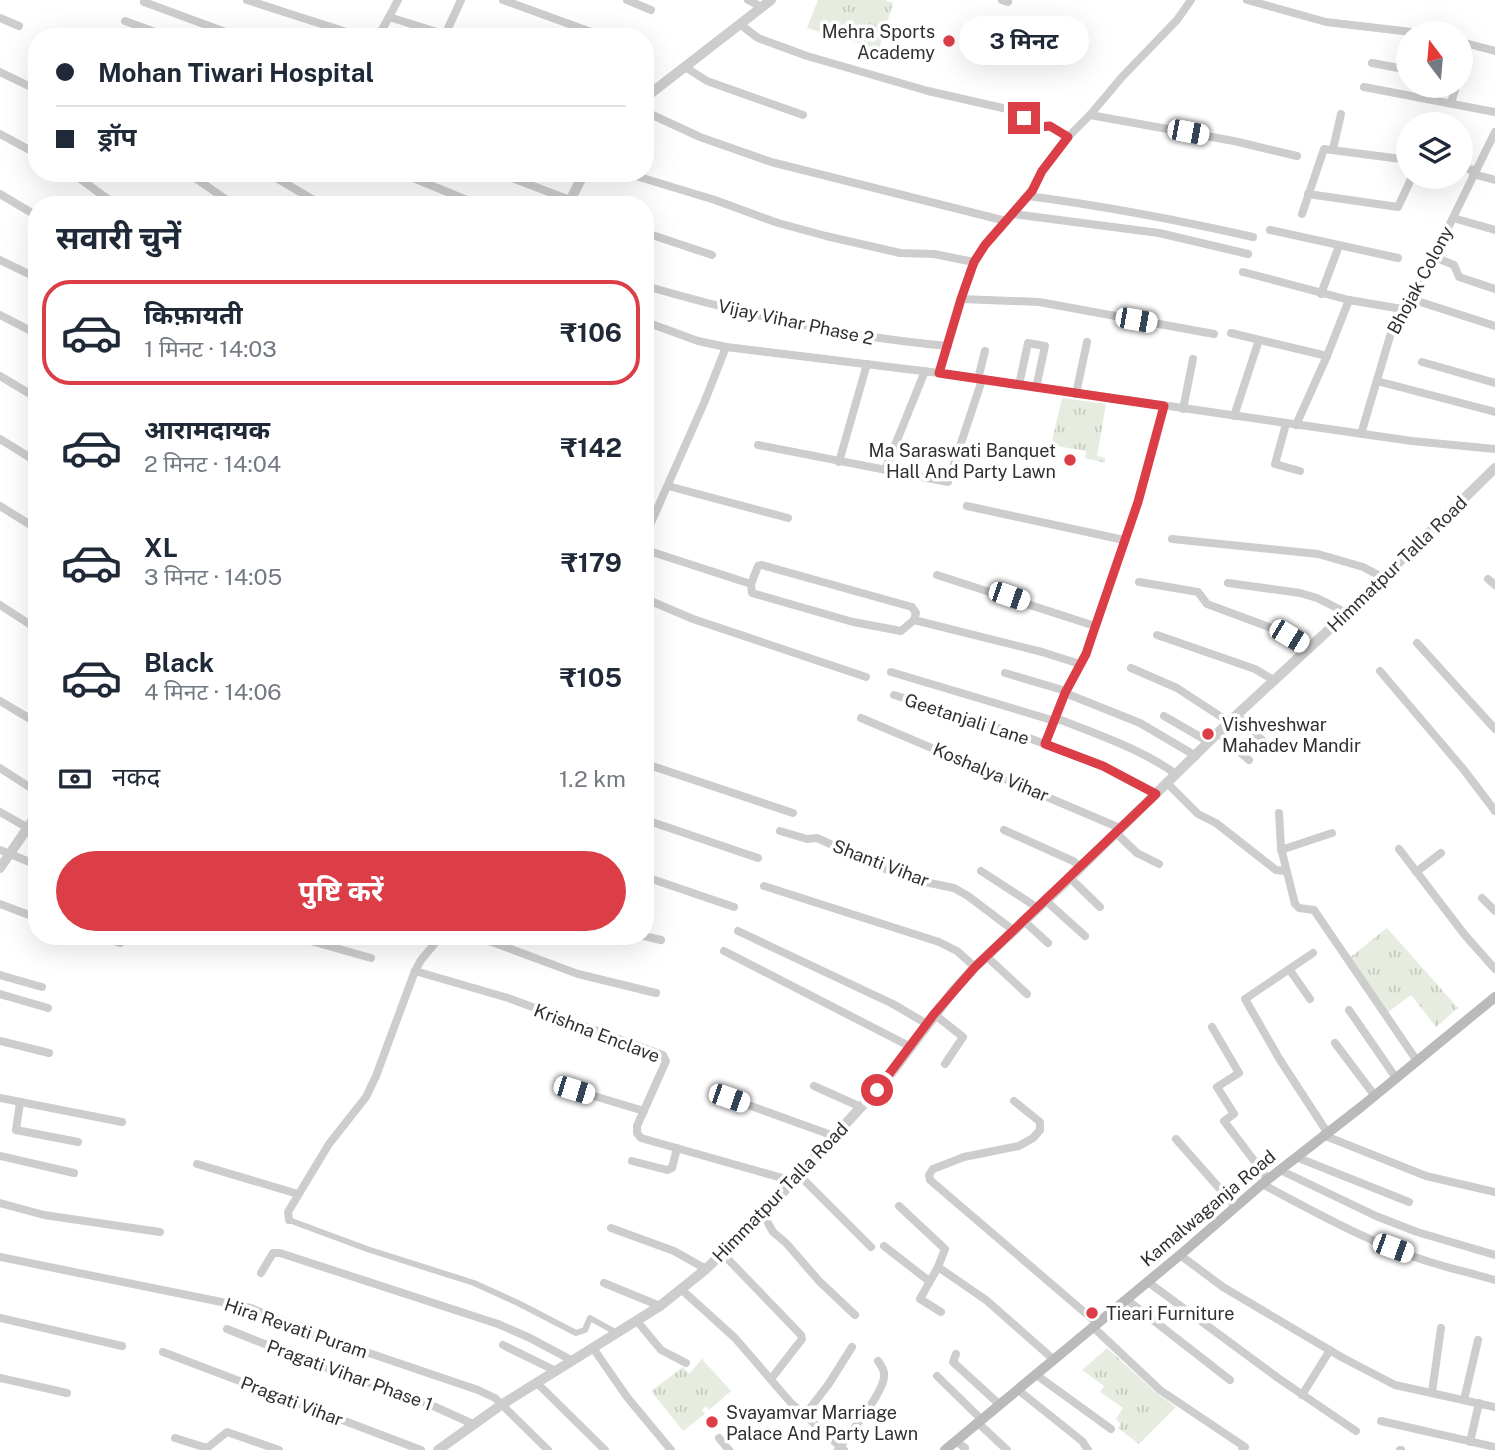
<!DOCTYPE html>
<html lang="hi">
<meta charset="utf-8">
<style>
:root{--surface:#fff;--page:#f2f2f3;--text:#1f2937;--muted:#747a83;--line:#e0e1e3;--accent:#db3e47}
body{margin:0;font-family:"Public Sans","Noto Sans Devanagari",sans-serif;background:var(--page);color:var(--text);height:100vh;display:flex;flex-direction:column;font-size:26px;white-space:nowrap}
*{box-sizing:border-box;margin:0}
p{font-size:23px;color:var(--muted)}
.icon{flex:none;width:38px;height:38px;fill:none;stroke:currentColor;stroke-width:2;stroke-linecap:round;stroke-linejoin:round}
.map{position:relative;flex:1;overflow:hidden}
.drawer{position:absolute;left:28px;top:196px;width:626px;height:749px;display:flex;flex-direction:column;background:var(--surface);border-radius:28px;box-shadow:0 7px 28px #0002}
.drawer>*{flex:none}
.hud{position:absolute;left:28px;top:28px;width:626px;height:154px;border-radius:28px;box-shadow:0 7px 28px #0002;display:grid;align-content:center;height:154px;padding:0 28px;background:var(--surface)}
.needle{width:46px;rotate:344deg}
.buttons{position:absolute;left:1396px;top:21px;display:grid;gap:14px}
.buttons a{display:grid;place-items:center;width:77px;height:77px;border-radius:50%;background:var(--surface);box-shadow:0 7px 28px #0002;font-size:35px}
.end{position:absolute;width:32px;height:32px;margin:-16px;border:9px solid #db3e47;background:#fff;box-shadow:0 0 0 4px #fff}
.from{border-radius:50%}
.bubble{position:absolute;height:49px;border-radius:24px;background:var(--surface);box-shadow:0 7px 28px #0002;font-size:23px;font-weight:700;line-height:49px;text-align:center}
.car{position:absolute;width:21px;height:42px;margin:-21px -10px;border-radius:9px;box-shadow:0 0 5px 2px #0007;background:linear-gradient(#fff 24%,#345 0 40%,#fff 0 76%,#345 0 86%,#fff 0)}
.hud b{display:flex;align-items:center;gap:24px;height:66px;font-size:26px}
.hud b+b{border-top:2px solid var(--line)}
.hud i{width:18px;height:18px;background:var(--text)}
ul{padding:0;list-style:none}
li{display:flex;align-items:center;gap:21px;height:105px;margin:0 14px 10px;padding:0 14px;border:4px solid transparent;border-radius:28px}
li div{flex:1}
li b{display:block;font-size:26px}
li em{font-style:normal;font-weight:700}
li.selected{border-color:var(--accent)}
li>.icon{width:63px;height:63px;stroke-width:1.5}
h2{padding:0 28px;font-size:32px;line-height:84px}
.pay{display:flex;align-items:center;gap:18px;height:77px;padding:0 28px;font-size:26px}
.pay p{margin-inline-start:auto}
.button{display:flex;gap:14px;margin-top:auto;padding:14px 28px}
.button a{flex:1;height:80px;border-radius:42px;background:var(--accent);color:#fff;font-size:28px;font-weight:700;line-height:80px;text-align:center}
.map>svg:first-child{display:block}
</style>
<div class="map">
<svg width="1495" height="1450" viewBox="0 0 1495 1450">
<defs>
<pattern id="grass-tufts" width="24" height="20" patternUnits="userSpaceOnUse" patternTransform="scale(1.75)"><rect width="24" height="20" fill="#e6ecdf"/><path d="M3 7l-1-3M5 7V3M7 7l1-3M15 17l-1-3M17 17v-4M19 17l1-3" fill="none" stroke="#c6cbc0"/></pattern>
</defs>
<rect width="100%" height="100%" fill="#fff"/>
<g fill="url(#grass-tufts)">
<path d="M818 0H885L893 3 879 49 807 28Z"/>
<path d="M1062 398 1106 404 1097 456 1105 458V463L1085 458 1086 451 1051 445Z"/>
<path d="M1387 928 1458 1008 1436 1027 1411 995 1387 1013 1349 958Z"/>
<path d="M1107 1348 1155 1392 1176 1407 1139 1444 1118 1428 1121 1424 1116 1419 1123 1408 1100 1392 1104 1386 1082 1370Z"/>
<path d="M702 1359 731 1391 709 1410 706 1406 702 1410 705 1414 683 1431 651 1391 683 1367 689 1374Z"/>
</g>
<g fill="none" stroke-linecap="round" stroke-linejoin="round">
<path stroke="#cdcdcd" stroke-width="6" d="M289 1220 367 1249 474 1283 518 1303 576 1333 585 1330 590 1318 617 1333"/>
<g stroke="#cdcdcd" stroke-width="8">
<path d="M247 0 362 37"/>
<path d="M398 0 389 17 453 37"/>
<path d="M503 0 605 37"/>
<path d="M627 0 651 10"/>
<path d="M748 0 762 7"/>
<path d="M1002 0 1008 2"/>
<path d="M1247 0 1326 22 1420 33"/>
<path d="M144 2 239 37"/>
<path d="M0 18 19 26"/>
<path d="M125 21 169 37"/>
<path d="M741 25 758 38 807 56 928 91 1007 109 1034 125 1050 126 1068 137"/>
<path d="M378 37 389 17"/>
<path d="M444 37 461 0"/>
<path d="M1461 42 1495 51"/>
<path d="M1372 63 1409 70"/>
<path d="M685 67 707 81 803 115"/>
<path d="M0 72 37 90"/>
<path d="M1364 87 1495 112"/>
<path d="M1451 103 1456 86"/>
<path d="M646 112 700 137 771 162 1006 221"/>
<path d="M1090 115 1234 141 1297 156"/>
<path d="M0 134 37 154"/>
<path d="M1333 149 1341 114"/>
<path d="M1461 168 1475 170"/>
<path d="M72 173 116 205"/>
<path d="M188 173 234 205"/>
<path d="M268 173 322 205"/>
<path d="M401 173 479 205"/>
<path d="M499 173 570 200"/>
<path d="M626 173 715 200 778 223 826 236 900 253 934 254 974 262"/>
<path d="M1473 174 1495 180"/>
<path d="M0 194 37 216"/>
<path d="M1308 194 1398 207 1412 177"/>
<path d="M1028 196C1104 206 1178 220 1253 237"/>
<path d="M1013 214 1159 233 1248 254"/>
<path d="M1302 214 1324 149 1409 160"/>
<path d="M1453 218 1495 230"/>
<path d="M1270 230 1398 258"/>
<path d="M646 233 712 255"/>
<path d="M1432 256 1454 265 1459 277 1495 289"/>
<path d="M0 260 37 278"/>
<path d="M1243 272 1349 300 1402 309"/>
<path d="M646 286C745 315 845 337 948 346"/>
<path d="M1321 294 1339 246"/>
<path d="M1408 298 1495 326"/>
<path d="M961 299 1039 302 1214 334"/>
<path d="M0 315 37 334"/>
<path d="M646 322 698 341 726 347 939 373 1412 441 1495 449"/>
<path d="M1231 333 1327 356"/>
<path d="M1422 362 1495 383"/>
<path d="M939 373 970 271 985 245 1033 191 1042 171 1068 137 1090 115 1122 77 1177 20 1191 0"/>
<path d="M0 376 37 398"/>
<path d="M978 379 985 351"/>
<path d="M1377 381 1495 412"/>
<path d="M1019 385 1028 343 1045 346 1036 388"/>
<path d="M1076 394 1087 342"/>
<path d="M1183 409 1193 359"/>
<path d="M1234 416 1259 340"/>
<path d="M1286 424 1275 464 1300 471"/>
<path d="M1296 425 1327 356 1349 300"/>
<path d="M1361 434 1393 326 1442 240 1495 132"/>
<path d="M0 439 37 462"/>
<path d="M758 445 948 482 982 380"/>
<path d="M839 462 867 364"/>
<path d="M885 470 925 371"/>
<path d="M668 486 788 518"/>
<path d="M0 506 37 529"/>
<path d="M967 506 1124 540"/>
<path d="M646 534 704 403 726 347"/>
<path d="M1172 539 1318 554 1363 567 1382 577"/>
<path d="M646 550 751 584 752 593 853 622 901 631 914 620 1042 652 1080 664"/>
<path d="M937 575 1095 626"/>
<path d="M1488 579 1495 585"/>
<path d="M1139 582 1198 592 1207 604 1269 627 1310 648"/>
<path d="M1228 583 1300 593 1317 598 1347 613"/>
<path d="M751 584 758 566 762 565 912 607 916 613 914 620"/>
<path d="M646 599 693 619 866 677"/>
<path d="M0 605 37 629"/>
<path d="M1157 635 1255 669 1275 681"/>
<path d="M1417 643 1495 729"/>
<path d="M1131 668 1177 688 1229 722"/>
<path d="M1380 671 1464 770 1495 811"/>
<path d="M891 672 1055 721"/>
<path d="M1005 673 1066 691"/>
<path d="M1065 693 1140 723 1196 756"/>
<path d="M894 695 1021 735 1103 766 1156 794"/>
<path d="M0 701 37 723"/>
<path d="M1237 715 1264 742"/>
<path d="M1164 716 1209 742"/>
<path d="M861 718 1120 828"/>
<path d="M1056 718C1098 735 1139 748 1176 774"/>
<path d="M1218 733 1249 760"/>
<path d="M1045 744 1065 693 1086 654 1091 639 1138 502 1164 406"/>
<path d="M646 764 793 813"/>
<path d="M0 768 37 792"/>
<path d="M1167 783 1198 814 1216 823 1276 870 1286 871"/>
<path d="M0 812 28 828"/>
<path d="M1279 813 1281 848 1295 904 1299 908 1314 910 1417 1061"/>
<path d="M646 820 758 858"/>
<path d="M1004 830 1073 861 1081 867"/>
<path d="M780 831 807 839 817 838 890 871 920 881 954 888 968 896 1013 930"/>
<path d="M1116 833 1137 853 1159 864"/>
<path d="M1399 849 1464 934 1495 969"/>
<path d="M0 850 37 865"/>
<path d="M1281 850 1332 833"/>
<path d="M981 871 1038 908"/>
<path d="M1416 872 1441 853"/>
<path d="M646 877 734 907"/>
<path d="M1070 878 1100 907"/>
<path d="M764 886 939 942 957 951 975 967"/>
<path d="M1482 898 1495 911"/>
<path d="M1045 900 1085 936"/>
<path d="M0 904 37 918"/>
<path d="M1024 921 1048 943"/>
<path d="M738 931 893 1004 927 1024"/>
<path d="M96 936 120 943"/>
<path d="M293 936 371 958"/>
<path d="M476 936 578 974 656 993"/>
<path d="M644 936 661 940"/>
<path d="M724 951 911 1047"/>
<path d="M1313 953 1245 999 1280 1060 1327 1132"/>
<path d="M986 956 1027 994"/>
<path d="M1289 969 1310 999"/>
<path d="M415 971 508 998 663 1055 666 1061 637 1126V1133L641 1138 793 1181"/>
<path d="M0 975 42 987"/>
<path d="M0 994 48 1008"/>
<path d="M1349 1010 1396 1078"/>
<path d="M934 1014 963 1037 945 1064"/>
<path d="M1212 1027 1239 1073 1217 1087 1234 1114 1224 1121 1268 1179"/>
<path d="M0 1041 49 1053"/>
<path d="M1335 1043 1375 1096"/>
<path d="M814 1086 861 1107"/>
<path d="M574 1090 644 1111"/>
<path d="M0 1098 122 1122"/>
<path d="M729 1098 834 1136"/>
<path d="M1014 1101 1040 1122V1130L1033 1138 1019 1146 964 1157 933 1169 929 1175 930 1180 1097 1323"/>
<path d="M20 1102 16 1130 78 1142"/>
<path d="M1323 1135 1426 1176 1495 1192"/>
<path d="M1176 1139 1235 1206"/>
<path d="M0 1156 74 1173"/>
<path d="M1296 1157 1409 1202"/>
<path d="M632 1161 667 1170 672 1168 677 1148"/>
<path d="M197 1164 298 1194"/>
<path d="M1280 1170 1376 1216 1417 1232 1495 1255"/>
<path d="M799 1175 871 1247"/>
<path d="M1262 1184C1317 1213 1373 1245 1433 1263 1453 1269 1474 1274 1495 1280"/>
<path d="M0 1203 44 1215 160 1232"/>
<path d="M899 1206 945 1249 938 1267 986 1300 1053 1359"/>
<path d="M763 1214 773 1232 786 1243 819 1281 855 1315"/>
<path d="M289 1220 288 1212 329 1144 366 1097 376 1076 415 971 421 960 441 936"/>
<path d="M611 1228 674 1251 706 1269"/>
<path d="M884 1246 929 1281"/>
<path d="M722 1253 801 1335 802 1339 771 1379"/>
<path d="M1180 1255 1223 1287 1343 1358 1395 1385 1495 1407"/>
<path d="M0 1257 251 1308 310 1333 478 1390 495 1398 548 1450"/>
<path d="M938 1267 920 1299 941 1312"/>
<path d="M261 1273 273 1253H280L498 1324 530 1338 573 1361"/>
<path d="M1148 1282 1278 1378 1356 1431"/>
<path d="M604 1283 660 1306"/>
<path d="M682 1290 735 1338 791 1403 844 1450"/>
<path d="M1126 1299 1230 1380"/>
<path d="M0 1318 122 1346"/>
<path d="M637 1321 661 1350 686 1363"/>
<path d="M1093 1327 1160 1390 1245 1447 1242 1450"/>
<path d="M227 1329 302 1359 431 1405 473 1424"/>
<path d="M503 1345 556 1371"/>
<path d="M593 1348 627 1397 671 1450"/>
<path d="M163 1352 421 1450"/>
<path d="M956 1354 953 1362 999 1404"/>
<path d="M1035 1374 1111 1429"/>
<path d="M937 1376 981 1419"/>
<path d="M0 1378 67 1393"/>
<path d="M537 1383 605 1450"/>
<path d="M1017 1389 1082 1441 1088 1450"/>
<path d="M1432 1392 1441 1328"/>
<path d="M1302 1395 1330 1350"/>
<path d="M1464 1400 1478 1340"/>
<path d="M804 1416 828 1385 852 1347"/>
<path d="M1381 1421 1495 1447"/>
<path d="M977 1422 1007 1450"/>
<path d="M175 1438 207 1448 227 1432 279 1450"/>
<path d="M719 1438 729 1450"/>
<path d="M956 1441 965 1448"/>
<path d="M1470 1442 1479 1403"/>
<path d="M838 1450C848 1435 884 1393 884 1376 885 1370 881 1365 878 1361"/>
<path d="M1400 1450H1401"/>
</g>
<g stroke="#cdcdcd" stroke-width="10">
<path d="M646 97 771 0"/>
<path d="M568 205 584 173"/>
<path d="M0 868 37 814"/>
<path d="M438 1450 501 1405 660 1306 706 1269 763 1214 861 1107 892 1072 954 990 975 967 1070 878 1229 722 1347 613 1495 468"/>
</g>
<path stroke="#bababa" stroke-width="10" d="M945 1450 1180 1255 1262 1184 1361 1107 1495 997"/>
</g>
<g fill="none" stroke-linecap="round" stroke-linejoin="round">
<path stroke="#db3e47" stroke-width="9" d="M877 1090 934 1014 975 967 1156 794 1103 766 1045 744 1065 693 1086 654 1091 639 1138 502 1164 406 939 373 961 299 974 262 985 245 1032 191 1042 171 1068 137 1050 126 1040 127 1024 118"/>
</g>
<g fill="#db3e47" stroke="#fff" stroke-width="2.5">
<circle cx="949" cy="41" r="7"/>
<circle cx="1070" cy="460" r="7"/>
<circle cx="1208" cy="734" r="7"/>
<circle cx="1092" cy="1313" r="7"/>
<circle cx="712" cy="1422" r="7"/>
</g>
<g text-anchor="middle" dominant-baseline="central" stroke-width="7" stroke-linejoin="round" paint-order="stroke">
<g font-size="18" fill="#303030" stroke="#fff" text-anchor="start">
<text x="935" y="31" text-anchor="end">Mehra Sports<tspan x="935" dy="21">Academy</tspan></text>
<text x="1056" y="450" text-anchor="end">Ma Saraswati Banquet<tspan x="1056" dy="21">Hall And Party Lawn</tspan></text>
<text x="1222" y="724">Vishveshwar<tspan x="1222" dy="21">Mahadev Mandir</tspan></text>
<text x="1106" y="1313">Tieari Furniture</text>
<text x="726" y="1412">Svayamvar Marriage<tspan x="726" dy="21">Palace And Party Lawn</tspan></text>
</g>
<g font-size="18" fill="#303030" stroke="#fff">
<text transform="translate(1420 280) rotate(-62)">Bhojak Colony</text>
<text transform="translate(796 322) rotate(12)">Vijay Vihar Phase 2</text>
<text transform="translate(1397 564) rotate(-44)">Himmatpur Talla Road</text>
<text transform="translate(967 719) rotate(18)">Geetanjali Lane</text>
<text transform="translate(991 772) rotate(23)">Koshalya Vihar</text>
<text transform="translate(881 863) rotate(21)">Shanti Vihar</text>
<text transform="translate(597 1033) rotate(21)">Krishna Enclave</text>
<text transform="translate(780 1192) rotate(-46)">Himmatpur Talla Road</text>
<text transform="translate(1208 1208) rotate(-40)">Kamalwaganja Road</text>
<text transform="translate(296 1328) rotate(19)">Hira Revati Puram</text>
<text transform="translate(350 1375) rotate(20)">Pragati Vihar Phase 1</text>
<text transform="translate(292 1401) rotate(21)">Pragati Vihar</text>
</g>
</g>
</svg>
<div class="buttons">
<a><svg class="needle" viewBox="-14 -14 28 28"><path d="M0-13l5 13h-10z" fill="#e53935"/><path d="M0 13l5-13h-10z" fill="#747a83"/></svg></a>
<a><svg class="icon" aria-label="layers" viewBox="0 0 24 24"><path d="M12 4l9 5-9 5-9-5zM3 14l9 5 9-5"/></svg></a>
</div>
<i class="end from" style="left:877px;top:1090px"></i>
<i class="end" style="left:1024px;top:118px"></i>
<div class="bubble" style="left:959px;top:16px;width:130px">3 मिनट</div>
<i class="car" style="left:1188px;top:132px;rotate:101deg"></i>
<i class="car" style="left:1136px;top:320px;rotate:100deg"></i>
<i class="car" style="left:1009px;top:596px;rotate:109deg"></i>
<i class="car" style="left:1289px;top:636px;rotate:121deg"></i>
<i class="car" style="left:574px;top:1090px;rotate:107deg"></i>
<i class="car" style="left:729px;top:1098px;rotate:109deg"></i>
<i class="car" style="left:1393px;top:1248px;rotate:110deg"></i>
<div class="hud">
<b><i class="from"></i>Mohan Tiwari Hospital</b>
<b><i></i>ड्रॉप</b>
</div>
<section class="drawer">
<h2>सवारी चुनें</h2>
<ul>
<li class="selected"><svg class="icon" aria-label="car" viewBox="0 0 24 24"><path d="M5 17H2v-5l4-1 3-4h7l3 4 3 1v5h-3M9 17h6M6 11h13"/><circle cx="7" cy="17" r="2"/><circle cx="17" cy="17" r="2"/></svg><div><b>किफ़ायती</b><p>1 मिनट · 14:03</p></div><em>₹106</em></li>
<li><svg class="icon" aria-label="car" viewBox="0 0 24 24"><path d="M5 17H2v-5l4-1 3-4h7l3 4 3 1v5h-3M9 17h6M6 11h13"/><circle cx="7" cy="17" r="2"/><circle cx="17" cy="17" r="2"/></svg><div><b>आरामदायक</b><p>2 मिनट · 14:04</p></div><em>₹142</em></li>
<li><svg class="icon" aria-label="car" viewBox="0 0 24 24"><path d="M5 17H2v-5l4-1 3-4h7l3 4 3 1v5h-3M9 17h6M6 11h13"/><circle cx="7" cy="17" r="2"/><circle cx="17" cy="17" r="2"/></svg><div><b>XL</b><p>3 मिनट · 14:05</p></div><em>₹179</em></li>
<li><svg class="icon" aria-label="car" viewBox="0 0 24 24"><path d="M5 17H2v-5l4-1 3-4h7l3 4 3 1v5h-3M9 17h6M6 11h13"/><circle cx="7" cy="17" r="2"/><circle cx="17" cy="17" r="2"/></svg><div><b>Black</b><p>4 मिनट · 14:06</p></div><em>₹105</em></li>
</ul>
<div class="pay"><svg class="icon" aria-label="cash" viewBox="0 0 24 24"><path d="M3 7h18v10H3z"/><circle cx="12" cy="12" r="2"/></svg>नकद<p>1.2 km</p></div>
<div class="button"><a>पुष्टि करें</a></div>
</section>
</div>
